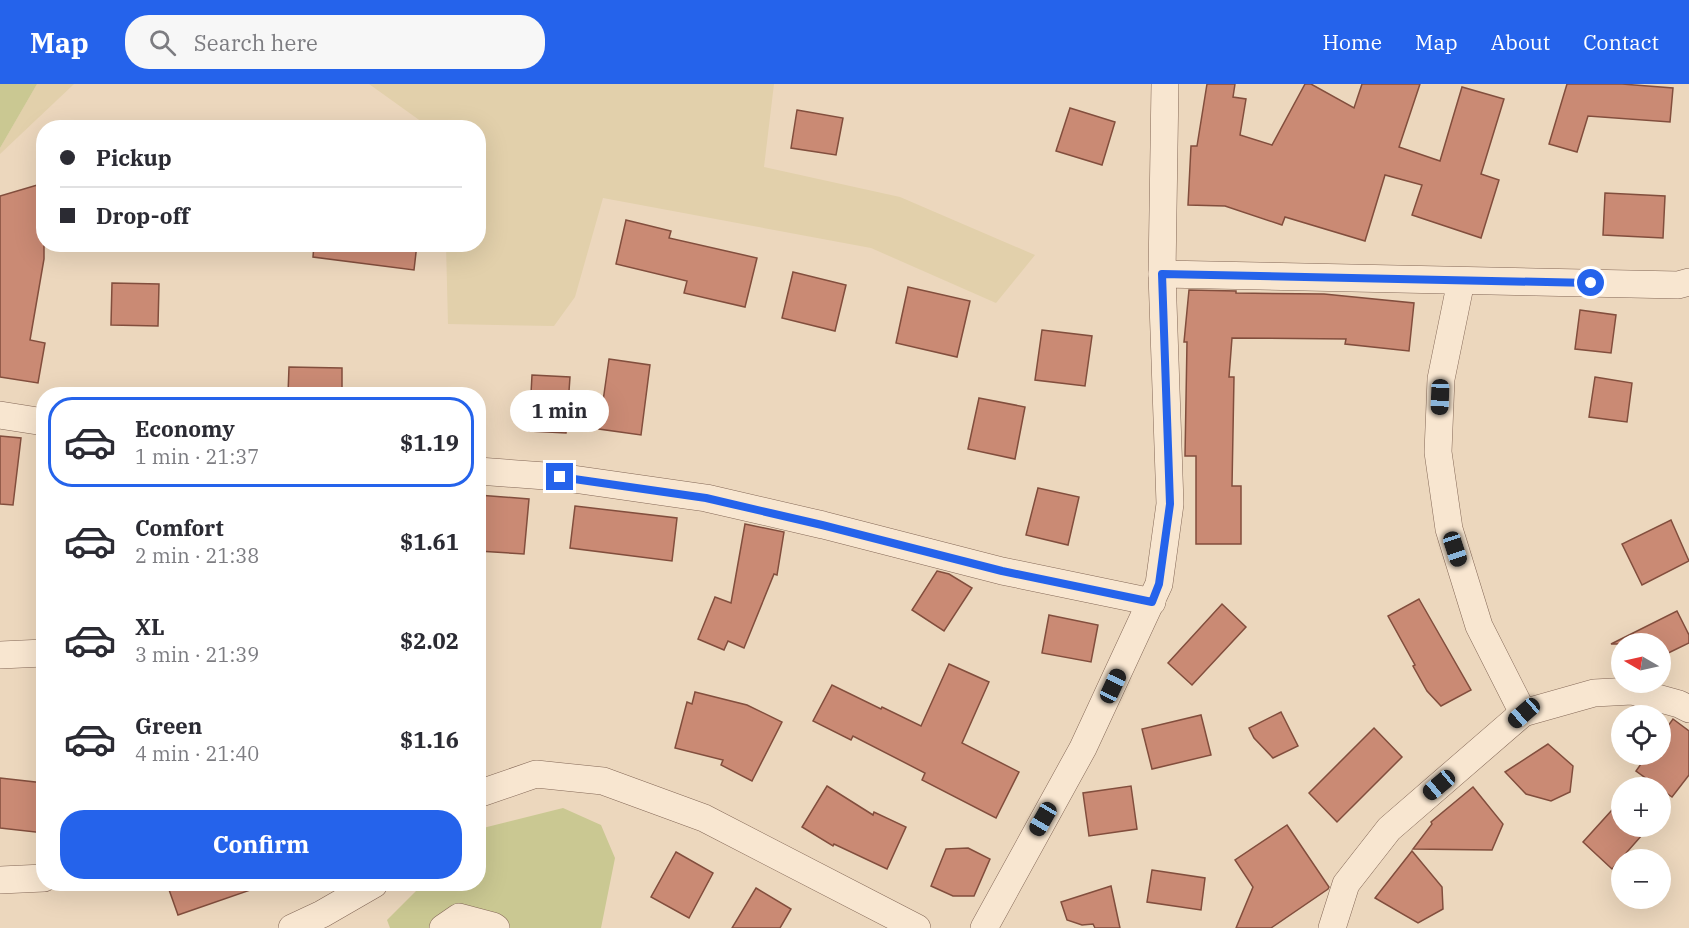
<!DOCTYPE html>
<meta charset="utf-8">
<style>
:root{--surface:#fff;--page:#f7f7f7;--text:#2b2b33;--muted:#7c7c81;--line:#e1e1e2;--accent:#2563eb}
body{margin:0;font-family:"IBM Plex Serif",serif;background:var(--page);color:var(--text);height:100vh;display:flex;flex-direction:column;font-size:22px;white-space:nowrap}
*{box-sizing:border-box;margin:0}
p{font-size:20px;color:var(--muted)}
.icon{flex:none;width:33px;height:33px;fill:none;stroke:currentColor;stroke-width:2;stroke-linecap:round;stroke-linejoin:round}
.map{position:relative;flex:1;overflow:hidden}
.sheet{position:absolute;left:36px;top:303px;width:450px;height:504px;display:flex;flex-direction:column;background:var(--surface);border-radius:24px;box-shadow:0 6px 24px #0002}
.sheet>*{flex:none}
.top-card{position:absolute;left:36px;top:36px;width:450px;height:132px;border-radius:24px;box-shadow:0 6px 24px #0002;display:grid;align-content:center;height:132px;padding:0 24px;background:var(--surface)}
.needle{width:39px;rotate:279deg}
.fabs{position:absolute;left:1611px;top:549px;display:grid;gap:12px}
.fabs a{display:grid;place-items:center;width:60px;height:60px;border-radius:50%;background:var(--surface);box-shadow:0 6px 24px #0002;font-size:30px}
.end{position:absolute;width:27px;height:27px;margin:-14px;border:8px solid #2563eb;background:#fff;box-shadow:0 0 0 3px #fff}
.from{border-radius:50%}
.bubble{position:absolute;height:42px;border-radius:21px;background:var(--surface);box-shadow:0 6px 24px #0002;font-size:20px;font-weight:700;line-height:42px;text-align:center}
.car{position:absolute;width:18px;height:36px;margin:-18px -9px;border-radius:8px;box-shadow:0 0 4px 2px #0007;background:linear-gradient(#222 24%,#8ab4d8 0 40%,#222 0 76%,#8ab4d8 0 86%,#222 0)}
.top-card b{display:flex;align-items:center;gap:21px;height:57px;font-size:22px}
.top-card b+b{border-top:2px solid var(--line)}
.top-card i{width:15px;height:15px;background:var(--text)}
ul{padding:10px 0 0;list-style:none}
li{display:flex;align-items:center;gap:18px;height:90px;margin:0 12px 9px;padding:0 12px;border:3px solid transparent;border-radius:24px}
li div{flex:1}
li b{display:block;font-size:22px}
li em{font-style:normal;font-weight:700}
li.on{border-color:var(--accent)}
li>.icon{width:54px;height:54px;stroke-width:1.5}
.primary-button{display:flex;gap:12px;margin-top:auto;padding:12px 24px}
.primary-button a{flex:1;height:69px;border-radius:24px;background:var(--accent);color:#fff;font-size:24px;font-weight:700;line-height:69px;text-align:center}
header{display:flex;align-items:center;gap:36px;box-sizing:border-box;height:84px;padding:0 30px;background:var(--accent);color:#fff}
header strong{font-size:28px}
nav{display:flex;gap:33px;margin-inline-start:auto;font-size:21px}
.search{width:420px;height:54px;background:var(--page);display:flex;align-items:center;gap:15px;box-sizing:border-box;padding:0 21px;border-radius:24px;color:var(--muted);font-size:22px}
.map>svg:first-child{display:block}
</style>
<header>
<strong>Map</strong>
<div class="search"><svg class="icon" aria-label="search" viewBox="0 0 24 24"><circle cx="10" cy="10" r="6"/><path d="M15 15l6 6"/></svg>Search here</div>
<nav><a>Home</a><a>Map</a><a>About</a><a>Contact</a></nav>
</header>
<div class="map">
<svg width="1689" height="844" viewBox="0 0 1689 844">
<rect width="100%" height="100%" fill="#ecd7bd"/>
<g fill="#e2d0ab">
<path d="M37 0H74L0 70V64Z"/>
<path d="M369 0H774L764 83 900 113 1035 171 996 219 871 164 603 114 575 213 554 242 448 240 446 161 478 160V44L429 43Z"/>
</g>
<g fill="#cac892">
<path d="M0 0H37L0 64Z"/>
<path d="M563 724 601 741 615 774 601 844H390L387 836 423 800H478L479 745Z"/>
</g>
<g fill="#ca8a74" stroke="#824e3d" stroke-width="1.5">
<path d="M1207 0H1235L1233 13 1246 15 1240 51 1272 61 1305 0H1311L1354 24 1362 0H1420L1399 63 1440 77 1462 3 1504 15 1481 90 1499 96 1481 154 1412 131 1422 101 1385 91 1365 157 1285 133 1282 141 1225 122 1188 121 1191 62H1197Z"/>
<path d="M1567 0H1622L1673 4 1670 38 1588 32 1577 68 1549 60Z"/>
<path d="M1070 24 1115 38 1102 81 1056 67Z"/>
<path d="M797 26 843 34 836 71 791 64Z"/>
<path d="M44 99V175L30 256 45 259 38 299 0 293V112Z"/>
<path d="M1605 109 1665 112 1663 154 1603 151Z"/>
<path d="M626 136 671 147 669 154 757 174 745 223 684 209 687 197 616 180Z"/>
<path d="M314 160H417L414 186 313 173Z"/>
<path d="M793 188 846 201 835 247 782 234Z"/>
<path d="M112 199 159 200 158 242 111 241Z"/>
<path d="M908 203 970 217 957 273 896 259Z"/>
<path d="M1189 206 1236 207V209L1324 210 1414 219 1409 267 1345 260 1346 255 1232 254 1229 293H1234L1232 402H1241V460H1196V372H1185L1187 258H1184Z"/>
<path d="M1580 226 1616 231 1611 269 1575 265Z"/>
<path d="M1042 246 1092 252 1085 302 1035 296Z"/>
<path d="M609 275 650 281 641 351 599 345Z"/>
<path d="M289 283 342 284V310H288Z"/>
<path d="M532 291 570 293 566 349 529 347Z"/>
<path d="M1595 293 1632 299 1627 338 1589 333Z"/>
<path d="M979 314 1025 323 1015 375 968 365Z"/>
<path d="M0 352 21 354 13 421 0 420Z"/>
<path d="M1038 404 1079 413 1068 461 1026 451Z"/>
<path d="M478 411 529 415 524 470 478 467Z"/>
<path d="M575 422 677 434 672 477 570 464Z"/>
<path d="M1671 436 1689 477 1642 501 1622 460Z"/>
<path d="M745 440 784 448 777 491 774 490 744 564 728 557 724 566 698 555 715 513 731 519Z"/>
<path d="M937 487 949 490 972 504 944 547 912 526Z"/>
<path d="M1419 515 1471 606 1441 622 1427 607 1413 582 1415 581 1388 532Z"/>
<path d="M1222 520 1246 543 1192 601 1168 579Z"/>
<path d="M1677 527 1689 551V559L1660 573V560H1611Z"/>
<path d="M1049 531 1098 541 1091 578 1042 569Z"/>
<path d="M949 580 989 598 962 659 1019 688 996 734 922 696 925 689 853 652 851 656 813 637 832 601 881 625 882 623 921 642Z"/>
<path d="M695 608 747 621 782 638 752 697 721 681 723 676 675 664 687 618 692 620Z"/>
<path d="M1281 628 1298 662 1273 674 1254 654 1249 644Z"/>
<path d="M1201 631 1211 671 1152 685 1142 645Z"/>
<path d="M1673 635 1689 647V691L1672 713 1636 687 1648 670H1660V653Z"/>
<path d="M1374 644 1402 673 1337 738 1309 709Z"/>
<path d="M1548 660 1573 682 1570 708 1551 717 1526 710 1505 688Z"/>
<path d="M0 694 44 699V749L0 744Z"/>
<path d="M827 702 873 731 874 728 906 743 887 785 834 760 833 762 802 743Z"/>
<path d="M1131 702 1137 745 1089 752 1083 709Z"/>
<path d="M1473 703 1503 740 1492 766 1413 765 1432 740 1431 738Z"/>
<path d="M1622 715V742H1650L1612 785 1583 758Z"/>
<path d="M1287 741 1329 803 1328 805 1271 844H1236L1253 803 1235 776Z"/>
<path d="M968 764 990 775 974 812H953L931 802 946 765Z"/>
<path d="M1412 767 1442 803 1443 825 1418 839 1375 814Z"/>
<path d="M676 768 713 789 689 834 651 813Z"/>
<path d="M1152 786 1205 794 1201 826 1147 818Z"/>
<path d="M167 800H258L259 803 178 831Z"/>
<path d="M1111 802 1120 844H1095L1093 840 1082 841 1067 836 1061 818Z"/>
<path d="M756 804 791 825 780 844H732Z"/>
</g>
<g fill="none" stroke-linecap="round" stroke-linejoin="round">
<g stroke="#846857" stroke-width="28">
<g id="minor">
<path d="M1162 190 1678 201 1689 198"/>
<path d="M1461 197 1441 295 1438 368 1449 445 1479 542 1523 629 1594 609 1632 607 1679 620 1689 625"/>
<path d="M0 331 44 338"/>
<path d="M478 387 559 393 706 414 823 441 1002 487 1152 518"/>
<path d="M0 571 44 569"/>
<path d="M478 710 536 690 603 697 704 734 917 844"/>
<path d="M0 796 44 794"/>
<path d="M292 844 322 830 374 800"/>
<path d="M443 844 459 833 493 842 496 844"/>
<path d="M984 844 1083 664 1159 500 1170 420 1162 190 1165 0"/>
<path d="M1332 844 1346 800 1389 745 1523 629"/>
</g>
</g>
<use href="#minor" stroke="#f8e6d0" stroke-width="27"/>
</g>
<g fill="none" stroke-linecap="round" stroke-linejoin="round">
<path stroke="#2563eb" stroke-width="8" d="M560 393 706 414 822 441 1002 487 1152 518 1159 500 1170 420 1162 190 1591 199"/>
</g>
</svg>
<div class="fabs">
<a><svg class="needle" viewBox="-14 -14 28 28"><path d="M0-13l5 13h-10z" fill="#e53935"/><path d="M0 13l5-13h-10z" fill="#7c7c81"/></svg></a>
<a><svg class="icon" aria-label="locate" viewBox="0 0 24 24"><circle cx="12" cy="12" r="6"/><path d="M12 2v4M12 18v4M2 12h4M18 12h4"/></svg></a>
<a>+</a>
<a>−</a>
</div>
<i class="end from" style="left:1591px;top:199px"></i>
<i class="end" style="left:560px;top:393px"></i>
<div class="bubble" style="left:510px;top:306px;width:99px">1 min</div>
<i class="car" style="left:1440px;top:313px;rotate:182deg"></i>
<i class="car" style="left:1455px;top:465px;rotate:162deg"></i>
<i class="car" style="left:1113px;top:602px;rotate:25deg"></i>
<i class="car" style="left:1524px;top:629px;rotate:229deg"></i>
<i class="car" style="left:1439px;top:701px;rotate:230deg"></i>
<i class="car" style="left:1043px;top:735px;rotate:210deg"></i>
<div class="top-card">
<b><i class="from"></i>Pickup</b>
<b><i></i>Drop-off</b>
</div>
<section class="sheet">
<ul>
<li class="on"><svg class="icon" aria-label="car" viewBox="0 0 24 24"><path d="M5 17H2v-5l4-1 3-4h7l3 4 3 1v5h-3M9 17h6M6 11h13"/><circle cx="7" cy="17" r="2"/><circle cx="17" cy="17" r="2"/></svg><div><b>Economy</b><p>1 min · 21:37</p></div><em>$1.19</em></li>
<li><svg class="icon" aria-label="car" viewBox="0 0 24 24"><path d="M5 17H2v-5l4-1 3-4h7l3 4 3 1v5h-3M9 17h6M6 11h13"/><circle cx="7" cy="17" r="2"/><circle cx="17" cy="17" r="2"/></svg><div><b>Comfort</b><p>2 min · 21:38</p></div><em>$1.61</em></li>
<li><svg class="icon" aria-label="car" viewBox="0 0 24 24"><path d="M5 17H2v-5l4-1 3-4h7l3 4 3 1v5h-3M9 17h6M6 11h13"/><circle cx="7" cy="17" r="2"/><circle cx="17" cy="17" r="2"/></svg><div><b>XL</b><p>3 min · 21:39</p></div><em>$2.02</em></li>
<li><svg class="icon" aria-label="car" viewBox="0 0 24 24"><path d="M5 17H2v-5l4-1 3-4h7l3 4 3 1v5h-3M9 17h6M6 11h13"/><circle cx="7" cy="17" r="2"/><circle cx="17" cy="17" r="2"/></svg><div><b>Green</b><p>4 min · 21:40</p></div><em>$1.16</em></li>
</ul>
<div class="primary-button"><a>Confirm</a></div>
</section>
</div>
